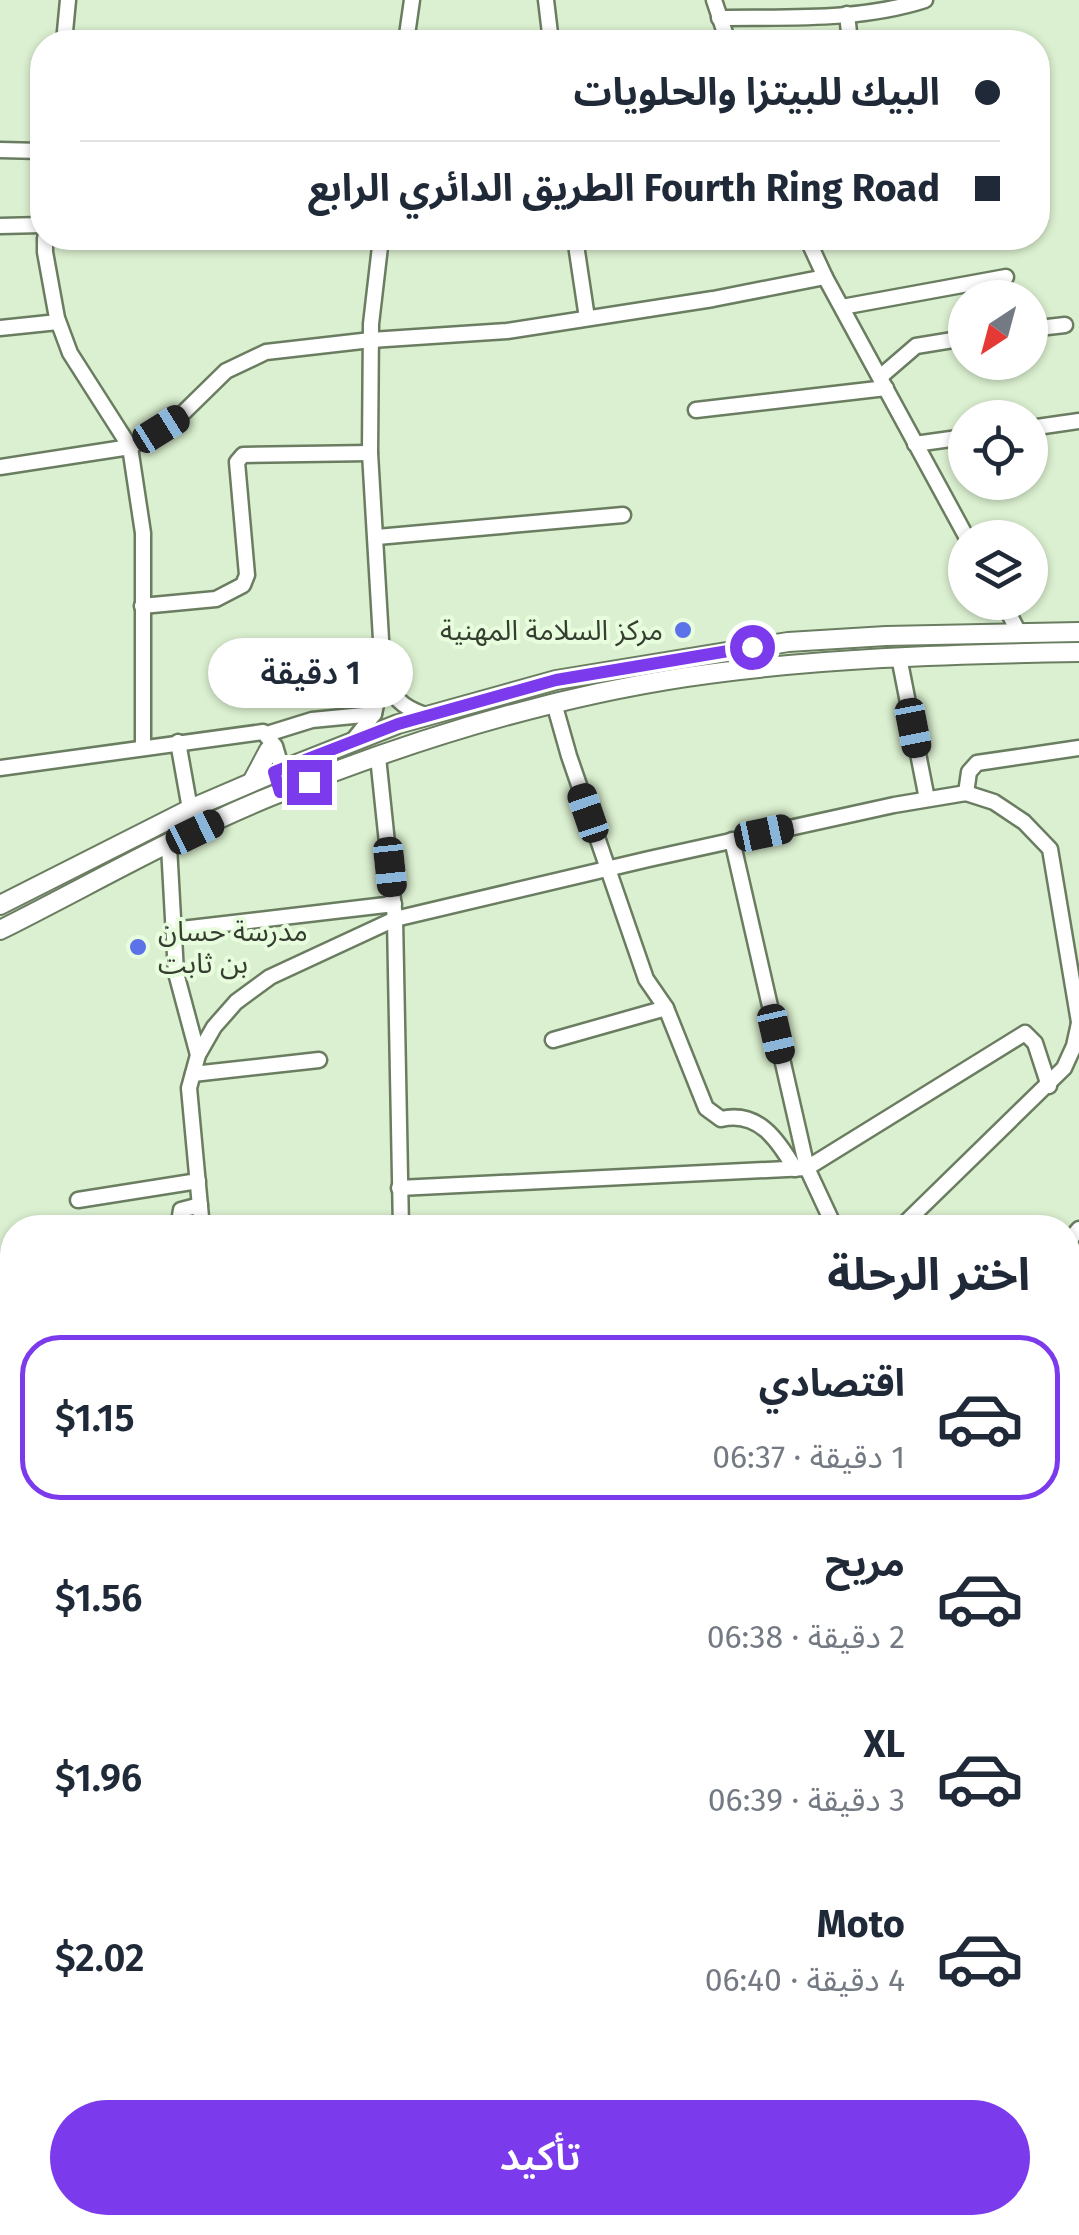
<!DOCTYPE html>
<html lang="ar">
<meta charset="utf-8">
<style>
:root{--surface:#fff;--page:#f2f2f3;--text:#1f2937;--muted:#747a83;--line:#e0e1e3;--accent:#7c3aed}
body{margin:0;font-family:"Fira Sans","Noto Sans Arabic",sans-serif;background:var(--page);color:var(--text);direction:rtl;height:100vh;display:flex;flex-direction:column;font-size:38px;white-space:nowrap}
*{box-sizing:border-box;margin:0}
p{font-size:32px;color:var(--muted)}
.icon{flex:none;width:55px;height:55px;fill:none;stroke:currentColor;stroke-width:2;stroke-linecap:round;stroke-linejoin:round}
.map{position:relative;flex:1;overflow:hidden;direction:ltr}
.side{position:absolute;left:0px;top:1215px;width:1080px;height:1020px;display:flex;flex-direction:column;background:var(--surface);border-radius:40px 40px 0 0;box-shadow:0 2px 8px #0004;direction:rtl}
.side>*{flex:none}
.hud{position:absolute;left:30px;top:30px;width:1020px;height:220px;border-radius:40px;box-shadow:0 2px 8px #0004;direction:rtl;display:grid;align-content:center;height:220px;padding:0 50px;background:var(--surface)}
.needle{width:65px;rotate:216deg}
.fabs{position:absolute;left:948px;top:280px;display:grid;gap:20px}
.fabs a{display:grid;place-items:center;width:100px;height:100px;border-radius:50%;background:var(--surface);box-shadow:0 2px 8px #0004;font-size:50px}
.end{position:absolute;width:45px;height:45px;margin:-22px;border:12px solid #7c3aed;background:#fff;box-shadow:0 0 0 5px #fff}
.from{border-radius:50%}
.bubble{position:absolute;height:70px;border-radius:35px;background:var(--surface);box-shadow:0 2px 8px #0004;font-size:32px;font-weight:600;line-height:70px;text-align:center;direction:rtl}
.car{position:absolute;width:30px;height:60px;margin:-30px -15px;border-radius:12px;box-shadow:0 0 8px 2px #0007;background:linear-gradient(#222 24%,#8ab4d8 0 40%,#222 0 76%,#8ab4d8 0 86%,#222 0)}
.hud b{display:flex;align-items:center;gap:35px;height:95px;font-size:38px}
.hud b+b{border-top:2px solid var(--line)}
.hud i{width:25px;height:25px;background:var(--text)}
ul{padding:0;list-style:none}
li{display:flex;align-items:center;gap:30px;height:165px;margin:0 20px 15px;padding:0 30px;border:5px solid transparent;border-radius:40px}
li div{flex:1}
li b{display:block;font-size:38px}
li em{font-style:normal;font-weight:600}
li.current{border-color:var(--accent)}
li>.icon{width:90px;height:90px;stroke-width:1.5}
h2{padding:0 50px;font-size:45px;line-height:120px}
.action{display:flex;gap:20px;margin-top:auto;padding:20px 50px}
.action a{flex:1;height:115px;border-radius:60px;background:var(--accent);color:#fff;font-size:40px;font-weight:600;line-height:115px;text-align:center}
.map>svg:first-child{display:block}
</style>
<div class="map">
<svg width="1079" height="2235" viewBox="0 0 1079 2235">
<rect width="100%" height="100%" fill="#dbf0d0"/>
<g fill="none" stroke-linecap="round" stroke-linejoin="round">
<g stroke="#6a7d61" stroke-width="19">
<g id="minor">
<path d="M546 0 551 42"/>
<path d="M714 0 728 42"/>
<path d="M847 14 850 42"/>
<path d="M719 18C787 17 860 21 925 0"/>
<path d="M64 42 68 0"/>
<path d="M406 42 412 0"/>
<path d="M0 150 42 151"/>
<path d="M0 226 42 225"/>
<path d="M45 238V252L57 318 70 353 130 447 143 533V748"/>
<path d="M575 238 587 318"/>
<path d="M807 238 825 277 967 538"/>
<path d="M842 307 1006 277"/>
<path d="M0 328 58 322"/>
<path d="M1030 329 1065 325"/>
<path d="M880 377 916 346 965 338"/>
<path d="M696 410 886 388"/>
<path d="M1030 428 1079 421"/>
<path d="M915 444 965 437"/>
<path d="M0 467 130 447 178 418 226 371 266 352 371 340 507 331 713 299 825 277"/>
<path d="M377 537 623 515"/>
<path d="M1003 602 1019 633"/>
<path d="M142 606 216 599 243 585 247 575 237 462 243 455 370 453"/>
<path d="M899 657 927 799"/>
<path d="M383 673C392 697 401 707 425 715"/>
<path d="M554 703 569 756 646 979 666 1008 706 1108 721 1119C758 1110 778 1140 795 1169"/>
<path d="M267 734 312 720 374 714"/>
<path d="M355 738 374 714 383 673 370 453 371 324 381 238"/>
<path d="M178 742 190 809"/>
<path d="M378 757 395 919 401 1228"/>
<path d="M0 768 263 732 275 746 288 790"/>
<path d="M966 793 969 772 977 763 1079 748"/>
<path d="M732 840 807 1168 835 1228"/>
<path d="M169 846 176 973 198 1055"/>
<path d="M173 930 394 904"/>
<path d="M553 1040 666 1008"/>
<path d="M193 1074 319 1060"/>
<path d="M399 1188 807 1168 1025 1033 1035 1043 1049 1086"/>
<path d="M78 1200 198 1181"/>
<path d="M178 1228 181 1210 200 1205"/>
<path d="M202 1228 189 1088 198 1055 214 1027 236 1002 270 977 395 919 649 859 894 805 966 793 994 802 1024 822 1050 849 1079 1022"/>
<path d="M900 1228 1064 1068 1074 1046 1079 1023"/>
<path d="M1068 1242 1079 1229"/>
<path d="M0 1312 12 1309"/>
<path d="M0 1363 12 1367"/>
<path d="M1068 1459 1079 1455"/>
<path d="M0 1510 12 1515"/>
<path d="M1068 1594 1079 1593"/>
<path d="M0 1613 12 1602"/>
<path d="M0 1880 12 1886"/>
<path d="M1068 1941 1079 1947"/>
<path d="M0 2040 12 2034"/>
<path d="M1068 2161 1079 2160"/>
<path d="M0 2175 10 2235"/>
<path d="M217 2222 226 2235"/>
<path d="M818 2222V2235"/>
<path d="M847 2222V2235"/>
<path d="M909 2223 967 2222"/>
<path d="M535 2232 574 2222"/>
<path d="M116 2235 131 2222"/>
<path d="M656 2235 658 2222"/>
<path d="M781 2235V2222"/>
<path d="M1035 2235 1038 2222"/>
</g>
</g>
<g stroke="#6a7d61" stroke-width="22">
<g id="major">
<path d="M252 782 269 750"/>
<path d="M0 905 190 809 274 773 398 724 556 680 788 642 886 636 1079 632"/>
<path d="M0 930C92 884 183 831 279 793 409 741 547 698 686 677 816 658 947 654 1079 652"/>
</g>
</g>
<use href="#minor" stroke="#fff" stroke-width="14"/>
<use href="#major" stroke="#fff" stroke-width="18"/>
</g>
<g fill="none" stroke-linecap="round" stroke-linejoin="round">
<path stroke="#7c3aed" stroke-width="12" d="M309 782 280 792 274 772 398 724 556 680 752 647"/>
</g>
<g fill="#5b72e9" stroke="#e8fddd" stroke-width="4">
<circle cx="683" cy="630" r="10"/>
<circle cx="138" cy="947" r="10"/>
</g>
<g text-anchor="middle" dominant-baseline="central" stroke-width="8" stroke-linejoin="round" paint-order="stroke">
<g font-size="28" fill="#353d31" stroke="#e8fddd" text-anchor="end">
<text x="663" y="630">مركز السلامة المهنية</text>
<text x="158" y="931" text-anchor="start">مدرسة حسان<tspan x="158" dy="32">بن ثابت</tspan></text>
</g>
</g>
</svg>
<div class="fabs">
<a><svg class="needle" viewBox="-14 -14 28 28"><path d="M0-13l5 13h-10z" fill="#e53935"/><path d="M0 13l5-13h-10z" fill="#747a83"/></svg></a>
<a><svg class="icon" aria-label="locate" viewBox="0 0 24 24"><circle cx="12" cy="12" r="6"/><path d="M12 2v4M12 18v4M2 12h4M18 12h4"/></svg></a>
<a><svg class="icon" aria-label="layers" viewBox="0 0 24 24"><path d="M12 4l9 5-9 5-9-5zM3 14l9 5 9-5"/></svg></a>
</div>
<i class="end from" style="left:752px;top:647px"></i>
<i class="end" style="left:309px;top:782px"></i>
<div class="bubble" style="left:208px;top:638px;width:205px">1 دقيقة</div>
<i class="car" style="left:161px;top:429px;rotate:58deg"></i>
<i class="car" style="left:913px;top:728px;rotate:169deg"></i>
<i class="car" style="left:588px;top:813px;rotate:341deg"></i>
<i class="car" style="left:195px;top:832px;rotate:64deg"></i>
<i class="car" style="left:764px;top:833px;rotate:78deg"></i>
<i class="car" style="left:390px;top:867px;rotate:174deg"></i>
<i class="car" style="left:776px;top:1034px;rotate:167deg"></i>
<div class="hud">
<b><i class="from"></i>البيك للبيتزا والحلويات</b>
<b><i></i>Fourth Ring Road الطريق الدائري الرابع</b>
</div>
<section class="side">
<h2>اختر الرحلة</h2>
<ul>
<li class="current"><svg class="icon" aria-label="car" viewBox="0 0 24 24"><path d="M5 17H2v-5l4-1 3-4h7l3 4 3 1v5h-3M9 17h6M6 11h13"/><circle cx="7" cy="17" r="2"/><circle cx="17" cy="17" r="2"/></svg><div><b>اقتصادي</b><p>1 دقيقة · 06:37</p></div><em>$1.15</em></li>
<li><svg class="icon" aria-label="car" viewBox="0 0 24 24"><path d="M5 17H2v-5l4-1 3-4h7l3 4 3 1v5h-3M9 17h6M6 11h13"/><circle cx="7" cy="17" r="2"/><circle cx="17" cy="17" r="2"/></svg><div><b>مريح</b><p>2 دقيقة · 06:38</p></div><em>$1.56</em></li>
<li><svg class="icon" aria-label="car" viewBox="0 0 24 24"><path d="M5 17H2v-5l4-1 3-4h7l3 4 3 1v5h-3M9 17h6M6 11h13"/><circle cx="7" cy="17" r="2"/><circle cx="17" cy="17" r="2"/></svg><div><b>XL</b><p>3 دقيقة · 06:39</p></div><em>$1.96</em></li>
<li><svg class="icon" aria-label="car" viewBox="0 0 24 24"><path d="M5 17H2v-5l4-1 3-4h7l3 4 3 1v5h-3M9 17h6M6 11h13"/><circle cx="7" cy="17" r="2"/><circle cx="17" cy="17" r="2"/></svg><div><b>Moto</b><p>4 دقيقة · 06:40</p></div><em>$2.02</em></li>
</ul>
<div class="action"><a>تأكيد</a></div>
</section>
</div>
